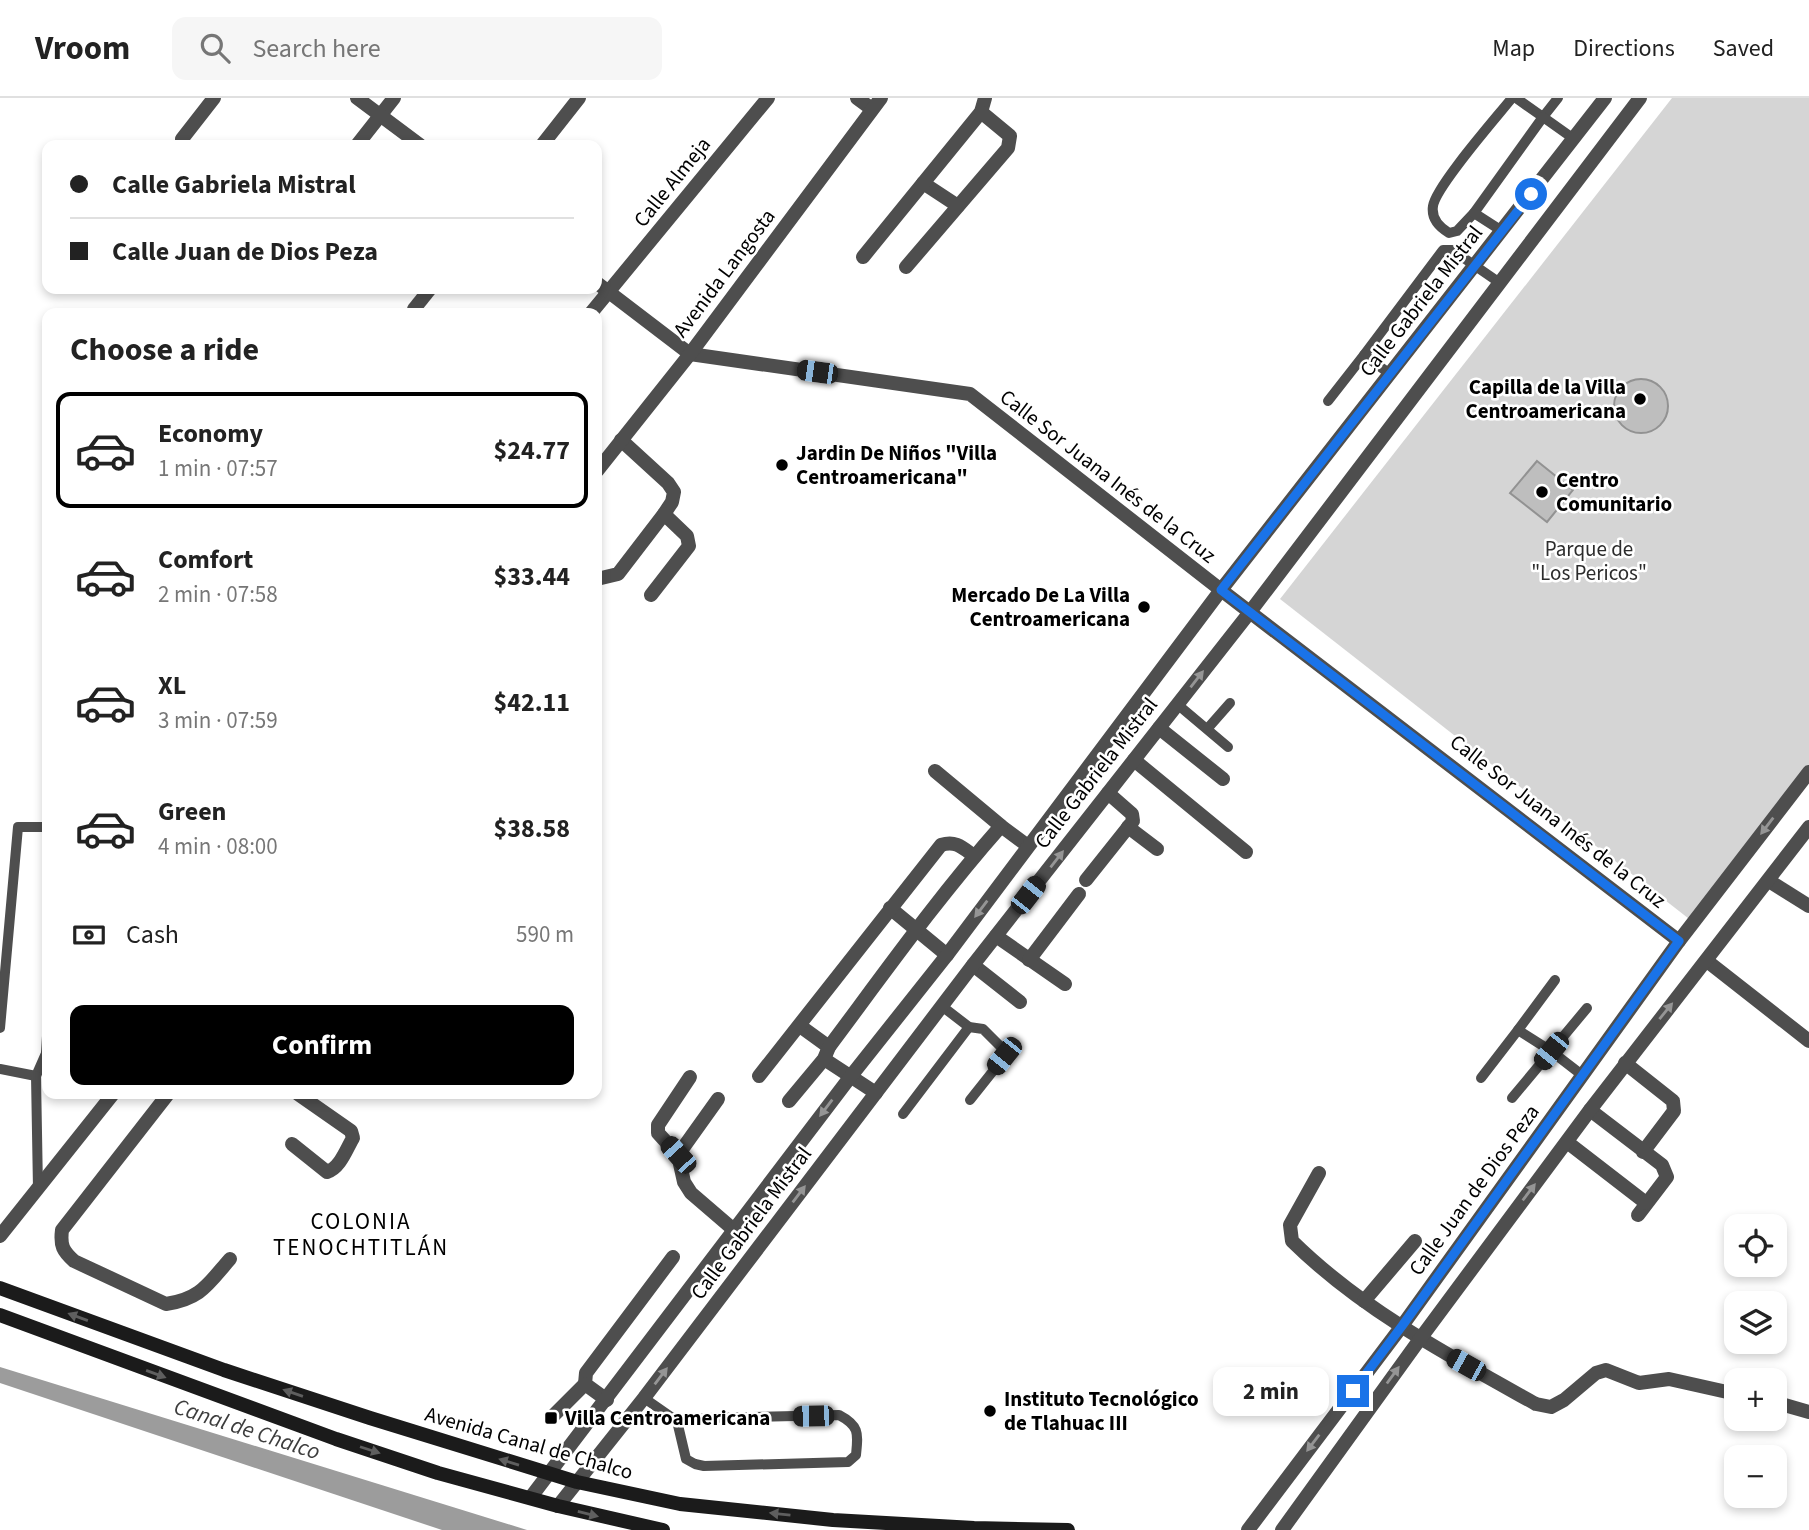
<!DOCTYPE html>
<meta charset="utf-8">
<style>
:root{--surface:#fff;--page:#f6f6f6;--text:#222;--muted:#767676;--line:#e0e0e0;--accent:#000}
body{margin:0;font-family:"Source Sans 3",sans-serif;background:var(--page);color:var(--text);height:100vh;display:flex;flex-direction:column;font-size:26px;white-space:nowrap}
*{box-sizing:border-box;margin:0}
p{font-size:23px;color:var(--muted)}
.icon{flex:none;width:38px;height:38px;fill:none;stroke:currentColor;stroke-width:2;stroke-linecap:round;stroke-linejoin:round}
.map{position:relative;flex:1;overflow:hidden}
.sheet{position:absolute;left:42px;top:210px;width:560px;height:791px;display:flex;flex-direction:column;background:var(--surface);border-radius:14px;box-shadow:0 4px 10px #0003}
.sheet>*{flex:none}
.top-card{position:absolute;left:42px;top:42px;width:560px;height:154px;border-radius:14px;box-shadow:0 4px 10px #0003;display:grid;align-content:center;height:154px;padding:0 28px;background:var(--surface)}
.controls{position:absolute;left:1724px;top:1116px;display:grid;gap:14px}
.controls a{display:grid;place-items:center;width:63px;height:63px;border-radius:14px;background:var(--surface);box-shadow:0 4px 10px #0003;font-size:35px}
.end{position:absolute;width:32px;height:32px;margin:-16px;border:9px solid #1a73e8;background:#fff;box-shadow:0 0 0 4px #fff}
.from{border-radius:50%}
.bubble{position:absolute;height:49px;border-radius:14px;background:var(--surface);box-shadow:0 4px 10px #0003;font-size:23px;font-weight:700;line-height:49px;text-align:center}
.car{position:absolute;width:21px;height:42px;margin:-21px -10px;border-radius:9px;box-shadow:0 0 5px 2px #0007;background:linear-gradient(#222 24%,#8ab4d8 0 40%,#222 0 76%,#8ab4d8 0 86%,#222 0)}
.top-card b{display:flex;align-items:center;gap:24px;height:66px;font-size:26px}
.top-card b+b{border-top:2px solid var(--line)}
.top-card i{width:18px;height:18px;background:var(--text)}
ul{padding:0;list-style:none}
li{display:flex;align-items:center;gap:21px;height:116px;margin:0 14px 10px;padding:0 14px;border:4px solid transparent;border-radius:14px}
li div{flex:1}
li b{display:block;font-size:26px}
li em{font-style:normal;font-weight:700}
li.on{border-color:var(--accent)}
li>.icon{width:63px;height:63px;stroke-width:1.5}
h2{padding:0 28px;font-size:32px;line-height:84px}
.pay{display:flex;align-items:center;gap:18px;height:77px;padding:0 28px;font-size:26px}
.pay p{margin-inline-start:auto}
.action{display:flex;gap:14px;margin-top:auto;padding:14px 28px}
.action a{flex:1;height:80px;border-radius:14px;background:var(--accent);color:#fff;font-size:28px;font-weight:700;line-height:80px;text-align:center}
header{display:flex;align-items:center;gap:42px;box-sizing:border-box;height:98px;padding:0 35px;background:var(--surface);border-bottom:2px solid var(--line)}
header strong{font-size:33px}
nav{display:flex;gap:38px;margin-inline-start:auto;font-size:24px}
.search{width:490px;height:63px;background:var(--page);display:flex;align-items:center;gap:18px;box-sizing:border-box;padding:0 24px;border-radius:14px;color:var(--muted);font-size:26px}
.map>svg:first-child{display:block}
</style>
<header>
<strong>Vroom</strong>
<div class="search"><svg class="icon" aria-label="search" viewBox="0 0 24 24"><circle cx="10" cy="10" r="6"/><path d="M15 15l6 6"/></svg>Search here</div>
<nav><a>Map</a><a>Directions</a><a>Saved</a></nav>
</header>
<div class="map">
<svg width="1809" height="1432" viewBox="0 0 1809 1432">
<rect width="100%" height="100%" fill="#fff"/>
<path fill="#d5d5d5" d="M1672 0H1809V673L1693 824 1280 501Z"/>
<path fill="#9c9c9c" d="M0 1269 527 1432H442L0 1285Z"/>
<g fill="#bebebe" stroke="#929292" stroke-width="2">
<circle cx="1641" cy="308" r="27"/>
<path d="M1537 363 1573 392 1547 424 1510 395Z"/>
</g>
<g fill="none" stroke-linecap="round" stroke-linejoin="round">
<g stroke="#4e4e4e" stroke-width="10">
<path d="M1516 0 1543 19 1558 0"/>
<path d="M1474 115 1457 133 1449 135C1439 129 1431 121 1433 108 1436 88 1496 20 1512 0"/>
<path d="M1502 133 1474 115 1543 19 1574 41"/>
<path d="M1364 257 1443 152H1452L1500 185"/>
<path d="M1328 303 1364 257 1390 276"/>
<path d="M1177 606 1228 649"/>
<path d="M1208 630 1230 605"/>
<path d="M1555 882 1518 932 1551 953 1582 977"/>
<path d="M943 909 969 929 983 931 1002 950 1005 958 970 1002"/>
<path d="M0 930 18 729H47"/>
<path d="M46 955 47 938"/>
<path d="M0 971 36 978 47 953"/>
<path d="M36 978 38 1091"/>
<path d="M1481 980 1518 932"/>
<path d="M1512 1000 1587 910"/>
<path d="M903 1016 969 929"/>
<path d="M644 1300 677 1323 708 1320 839 1317C860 1328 858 1336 856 1357L848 1364 704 1368 695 1366 686 1361 677 1323"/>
</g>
<g stroke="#4e4e4e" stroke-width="14">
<path d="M857 0 872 11"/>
<path d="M182 41 214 0"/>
<path d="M357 47 394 0"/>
<path d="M542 47 579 0"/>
<path d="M923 85 958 108"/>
<path d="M863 159 981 14 985 0"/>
<path d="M906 169 1008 50 1010 38 981 14"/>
<path d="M414 211 430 191"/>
<path d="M591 215 768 0"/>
<path d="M690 256 970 296 1221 492 1679 843"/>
<path d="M597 481 618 476 664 416 672 404 674 394 668 385 621 342"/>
<path d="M651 497 689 448 687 438 664 416"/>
<path d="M1159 630 1223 681"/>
<path d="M1134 662 1246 754"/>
<path d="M935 673 1001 728 1028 748"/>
<path d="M1128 729 1157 751"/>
<path d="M1086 782 1133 723 1132 716 1108 695"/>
<path d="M1769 783 1809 808"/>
<path d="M890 810 947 857"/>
<path d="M996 838 1065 886"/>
<path d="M1029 862 1079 796"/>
<path d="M1707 863 1809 943"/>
<path d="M973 867 1020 904"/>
<path d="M800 928 829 949"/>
<path d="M824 961 876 995"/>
<path d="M1625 965 1673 1003 1674 1013 1643 1054"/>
<path d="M759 978 941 747C956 742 963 750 974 758"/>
<path d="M690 979 658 1027V1035L678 1057 684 1084 691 1095 734 1132"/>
<path d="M168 996 62 1132C60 1148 63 1153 74 1163L166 1206C201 1201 208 1186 230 1161"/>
<path d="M789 1003 824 961 829 949C885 874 939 798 1001 728"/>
<path d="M1590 1012 1662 1067 1667 1079 1638 1117"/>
<path d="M1567 1044 1646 1105"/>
<path d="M292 1046 327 1074C340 1070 346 1052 353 1040L351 1033 298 996"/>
<path d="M678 1057 718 1001"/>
<path d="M1319 1075 1290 1127 1292 1143C1362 1212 1451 1259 1536 1306L1551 1309 1564 1302 1596 1275 1606 1272 1639 1285 1669 1281 1736 1296"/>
<path d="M1364 1203 1415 1143"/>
<path d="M607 1302 585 1286 586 1275 673 1159"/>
<path d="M1774 1304 1809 1314"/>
<path d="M551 1320 585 1286"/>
<path d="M1248 1432 1402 1228 1679 843 1809 674"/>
<path d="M1282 1432 1420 1241 1590 1012 1809 729"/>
</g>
<g stroke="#4e4e4e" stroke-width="14">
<path d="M357 0 420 47"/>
<path d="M597 185 690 256"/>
<path d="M597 373 690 256 881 0"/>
<path d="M0 1138 113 996"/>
<path d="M531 1399 851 978 947 857 1221 492 1605 0"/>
<path d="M558 1408 644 1300 973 867 1250 514 1640 0"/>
</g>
<g stroke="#1b1b1b" stroke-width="14">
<path d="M0 1190 224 1272 370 1320 577 1384 680 1406 833 1422 974 1430 1068 1432"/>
<path d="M0 1217 336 1341 438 1375 558 1408 663 1432"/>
</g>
</g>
<defs><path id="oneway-solid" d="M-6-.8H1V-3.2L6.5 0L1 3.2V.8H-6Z" transform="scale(1.75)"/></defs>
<g fill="#959595">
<use href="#oneway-solid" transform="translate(1197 581) rotate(-52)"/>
<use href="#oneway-solid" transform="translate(1767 728) rotate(127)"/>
<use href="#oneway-solid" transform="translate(1057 761) rotate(-52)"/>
<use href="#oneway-solid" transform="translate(981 811) rotate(127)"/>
<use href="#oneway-solid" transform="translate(1666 913) rotate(-51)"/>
<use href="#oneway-solid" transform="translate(826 1010) rotate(127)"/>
<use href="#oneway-solid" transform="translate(1529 1094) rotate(-53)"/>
<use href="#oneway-solid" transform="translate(799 1096) rotate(-53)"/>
<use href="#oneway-solid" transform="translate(1393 1277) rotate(-54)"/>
<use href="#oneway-solid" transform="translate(661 1278) rotate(-53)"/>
<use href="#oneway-solid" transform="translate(1313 1345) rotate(127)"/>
</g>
<g fill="#5f5f5f">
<use href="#oneway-solid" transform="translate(78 1219) rotate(-160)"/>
<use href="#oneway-solid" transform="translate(156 1276) rotate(20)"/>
<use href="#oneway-solid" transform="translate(293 1295) rotate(-161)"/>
<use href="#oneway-solid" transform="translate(370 1352) rotate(18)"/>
<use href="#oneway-solid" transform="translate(509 1364) rotate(-163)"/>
<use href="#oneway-solid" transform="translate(588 1416) rotate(14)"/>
<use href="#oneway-solid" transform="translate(780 1416) rotate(-174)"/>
</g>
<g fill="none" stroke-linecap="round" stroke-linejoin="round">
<path stroke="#1a73e8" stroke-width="9" d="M1353 1293 1402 1228 1679 843 1221 492 1531 96"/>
</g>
<g fill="#000" stroke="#fff" stroke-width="2.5">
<circle cx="1640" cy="301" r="7"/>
<circle cx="782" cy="367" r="7"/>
<circle cx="1542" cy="394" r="7"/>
<circle cx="1144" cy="509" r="7"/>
<circle cx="990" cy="1313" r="7"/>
<rect x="544" y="1313" width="14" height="14" rx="3.5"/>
</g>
<g text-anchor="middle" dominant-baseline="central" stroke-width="5" stroke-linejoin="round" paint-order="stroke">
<g font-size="21" fill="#000" stroke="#fff">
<text transform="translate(672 84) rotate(-51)">Calle Almeja</text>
<text transform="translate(724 175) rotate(-53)">Avenida Langosta</text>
<text transform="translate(1421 203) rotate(-52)">Calle Gabriela Mistral</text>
<text transform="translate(1108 378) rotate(38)">Calle Sor Juana Inés de la Cruz</text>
<text transform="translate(1096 675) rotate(-52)">Calle Gabriela Mistral</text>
<text transform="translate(1558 723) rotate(38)">Calle Sor Juana Inés de la Cruz</text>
<text transform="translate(1474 1092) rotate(-54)">Calle Juan de Dios Peza</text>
<text transform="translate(751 1125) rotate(-53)">Calle Gabriela Mistral</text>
<text transform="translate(529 1345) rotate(16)">Avenida Canal de Chalco</text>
</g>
<g font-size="21" font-weight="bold" fill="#000" stroke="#fff" text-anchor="start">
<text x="1626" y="289" text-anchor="end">Capilla de la Villa<tspan x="1626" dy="24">Centroamericana</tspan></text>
<text x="796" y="355">Jardin De Niños "Villa<tspan x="796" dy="24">Centroamericana"</tspan></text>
<text x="1556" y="382">Centro<tspan x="1556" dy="24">Comunitario</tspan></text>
<text x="1130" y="497" text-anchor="end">Mercado De La Villa<tspan x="1130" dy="24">Centroamericana</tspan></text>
<text x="1004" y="1301">Instituto Tecnológico<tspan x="1004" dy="24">de Tlahuac III</tspan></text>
<text x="565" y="1320">Villa Centroamericana</text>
</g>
<g font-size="21" fill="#2c2c2c" stroke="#fff">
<text x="1589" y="451">Parque de<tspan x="1589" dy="24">"Los Pericos"</tspan></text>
</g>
<g font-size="23" letter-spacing="2" fill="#000" stroke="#fff">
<text x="361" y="1123">COLONIA<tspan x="361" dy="26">TENOCHTITLÁN</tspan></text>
</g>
<g font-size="23" font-style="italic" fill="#3d3d3d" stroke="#fff">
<text transform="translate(247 1331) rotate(18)">Canal de Chalco</text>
</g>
</g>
</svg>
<div class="controls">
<a><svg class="icon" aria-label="locate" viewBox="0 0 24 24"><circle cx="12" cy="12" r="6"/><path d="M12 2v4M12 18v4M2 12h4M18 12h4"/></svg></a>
<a><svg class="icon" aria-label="layers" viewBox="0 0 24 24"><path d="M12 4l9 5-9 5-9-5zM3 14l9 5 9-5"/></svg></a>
<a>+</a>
<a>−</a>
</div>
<i class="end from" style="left:1531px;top:96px"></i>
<i class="end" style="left:1353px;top:1293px"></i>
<div class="bubble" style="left:1213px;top:1269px;width:116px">2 min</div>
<i class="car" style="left:817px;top:274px;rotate:278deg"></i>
<i class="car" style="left:1028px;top:797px;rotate:38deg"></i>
<i class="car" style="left:1551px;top:953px;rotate:219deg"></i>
<i class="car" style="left:1004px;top:958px;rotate:219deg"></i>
<i class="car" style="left:678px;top:1057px;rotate:318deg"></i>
<i class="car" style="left:1466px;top:1267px;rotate:299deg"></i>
<i class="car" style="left:813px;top:1318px;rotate:269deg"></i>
<div class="top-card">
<b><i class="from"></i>Calle Gabriela Mistral</b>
<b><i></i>Calle Juan de Dios Peza</b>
</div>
<section class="sheet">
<h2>Choose a ride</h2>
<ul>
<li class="on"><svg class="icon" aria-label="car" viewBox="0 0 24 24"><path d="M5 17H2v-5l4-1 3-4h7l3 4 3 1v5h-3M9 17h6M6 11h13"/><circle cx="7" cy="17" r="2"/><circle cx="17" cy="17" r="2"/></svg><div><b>Economy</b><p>1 min · 07:57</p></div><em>$24.77</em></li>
<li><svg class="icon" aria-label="car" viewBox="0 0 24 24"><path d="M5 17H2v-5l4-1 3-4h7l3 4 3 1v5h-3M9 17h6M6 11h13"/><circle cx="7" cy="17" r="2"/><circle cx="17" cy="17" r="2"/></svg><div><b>Comfort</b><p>2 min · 07:58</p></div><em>$33.44</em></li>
<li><svg class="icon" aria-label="car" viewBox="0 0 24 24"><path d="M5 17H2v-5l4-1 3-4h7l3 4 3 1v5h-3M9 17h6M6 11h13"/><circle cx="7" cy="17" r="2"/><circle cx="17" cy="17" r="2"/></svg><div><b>XL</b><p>3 min · 07:59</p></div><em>$42.11</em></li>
<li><svg class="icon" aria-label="car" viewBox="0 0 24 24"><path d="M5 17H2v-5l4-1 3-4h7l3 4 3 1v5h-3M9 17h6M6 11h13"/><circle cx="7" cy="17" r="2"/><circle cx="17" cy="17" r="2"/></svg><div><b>Green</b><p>4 min · 08:00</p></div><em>$38.58</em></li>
</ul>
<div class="pay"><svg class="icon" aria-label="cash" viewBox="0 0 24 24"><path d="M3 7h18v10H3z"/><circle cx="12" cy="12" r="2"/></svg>Cash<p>590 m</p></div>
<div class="action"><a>Confirm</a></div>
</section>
</div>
